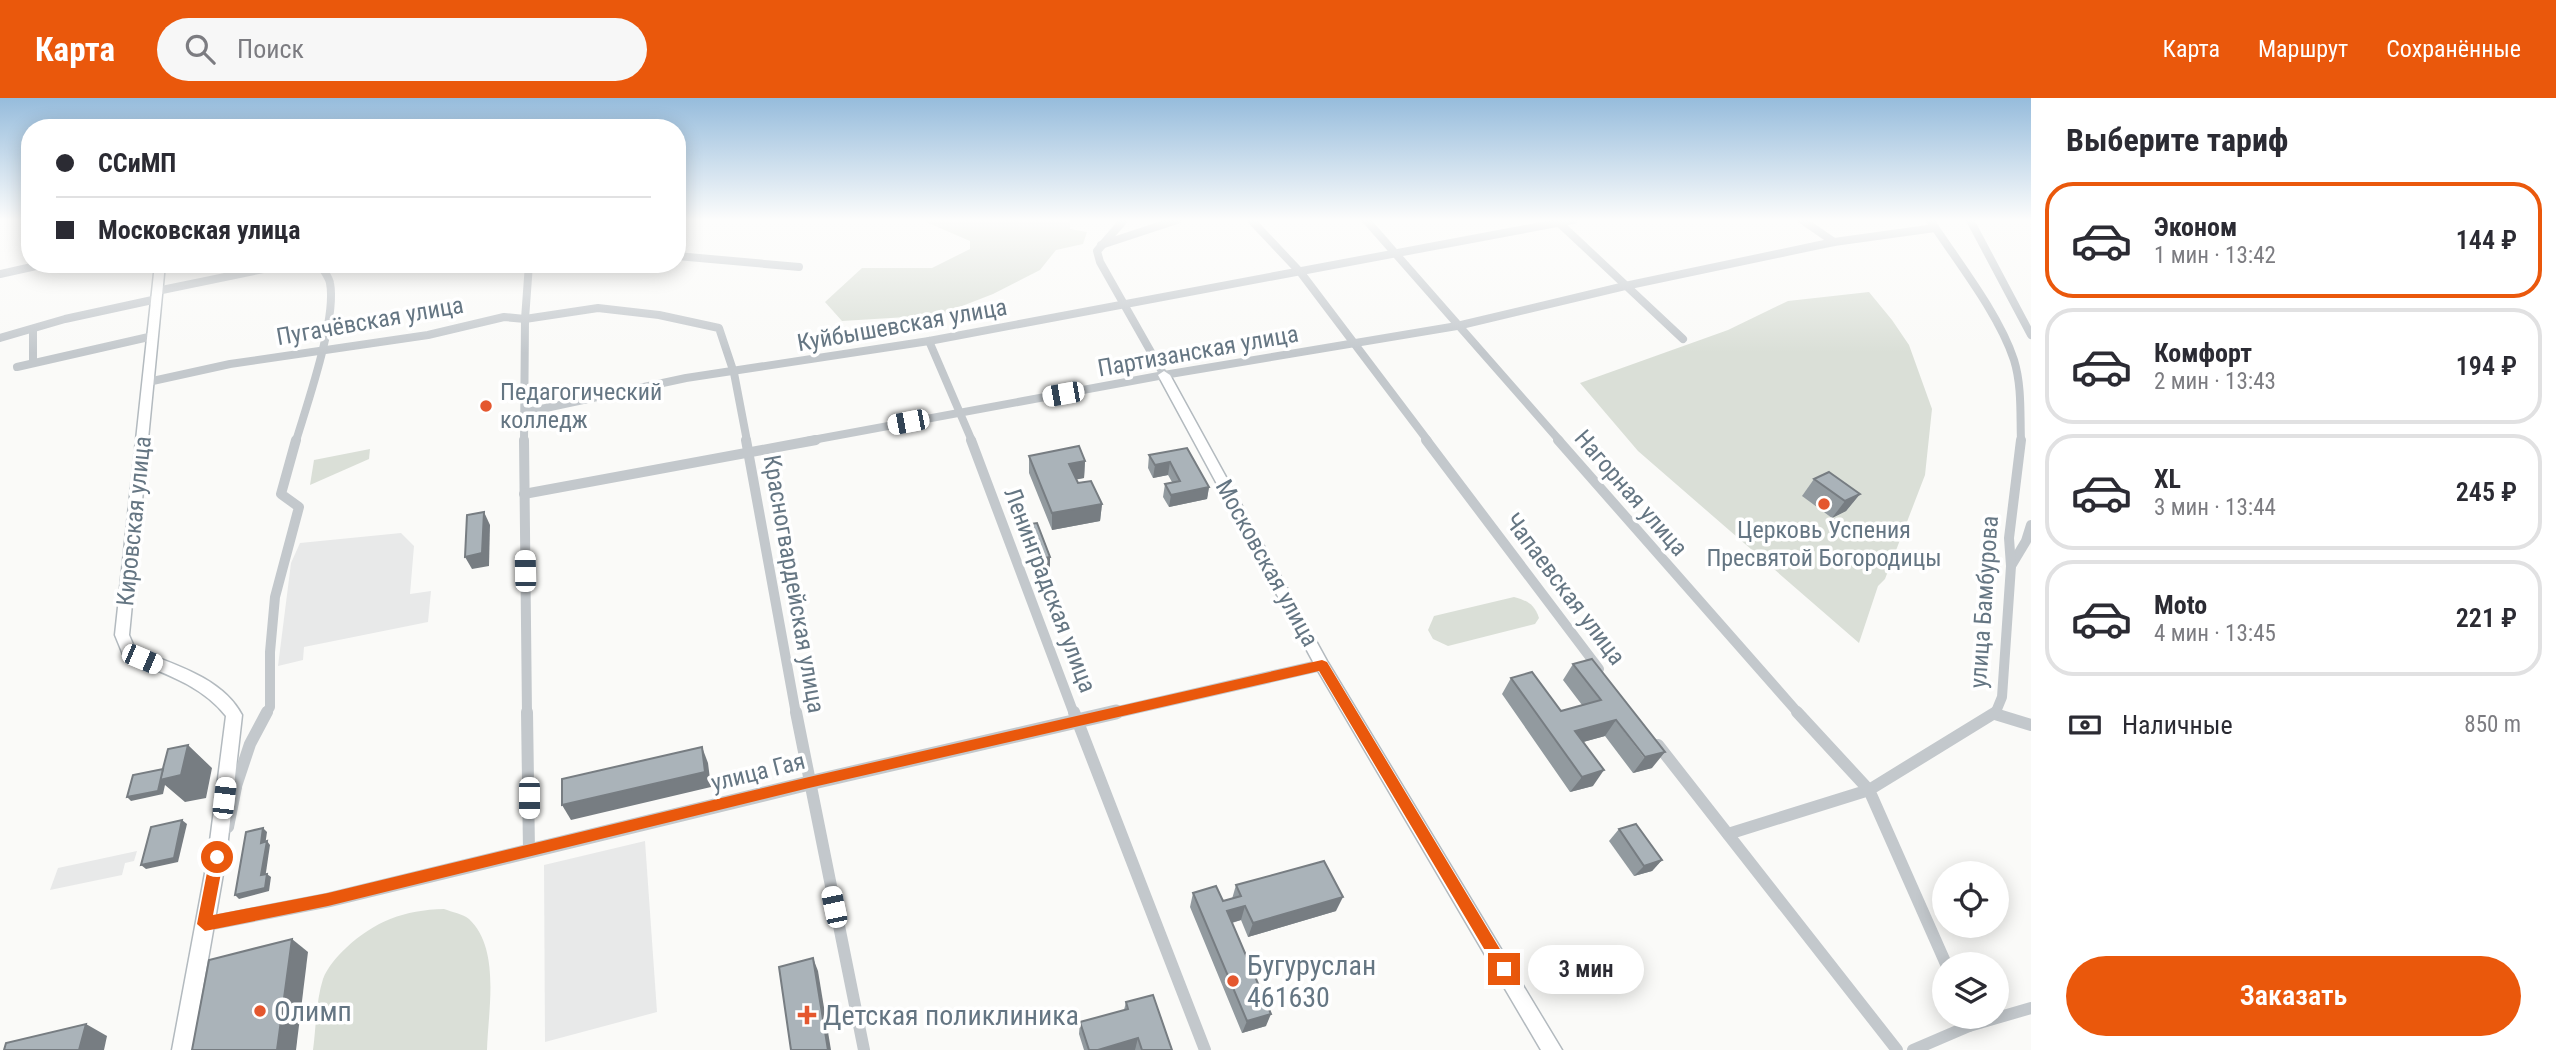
<!DOCTYPE html>
<html lang="ru">
<meta charset="utf-8">
<style>
:root{--surface:#fff;--page:#f7f7f7;--text:#2b2b33;--muted:#7c7c81;--line:#e1e1e2;--accent:#ea580c}
body{margin:0;font-family:"Roboto Condensed",sans-serif;background:var(--page);color:var(--text);height:100vh;display:flex;flex-direction:column;font-size:26px;white-space:nowrap}
*{box-sizing:border-box;margin:0}
p{font-size:23px;color:var(--muted)}
.icon{flex:none;width:38px;height:38px;fill:none;stroke:currentColor;stroke-width:2;stroke-linecap:round;stroke-linejoin:round}
.map{position:relative;flex:1;overflow:hidden}
.drawer{display:flex;flex-direction:column;background:var(--surface);width:525px}
.drawer>*{flex:none}
.banner{position:absolute;left:21px;top:21px;width:665px;height:154px;border-radius:28px;box-shadow:0 4px 18px #0003;display:grid;align-content:center;height:154px;padding:0 35px;background:var(--surface)}
.buttons{position:absolute;left:1932px;top:763px;display:grid;gap:14px}
.buttons a{display:grid;place-items:center;width:77px;height:77px;border-radius:50%;background:var(--surface);box-shadow:0 4px 18px #0003;font-size:35px}
.end{position:absolute;width:32px;height:32px;margin:-16px;border:9px solid #ea580c;background:#fff;box-shadow:0 0 0 4px #fff}
.from{border-radius:50%}
.bubble{position:absolute;height:49px;border-radius:24px;background:var(--surface);box-shadow:0 4px 18px #0003;font-size:23px;font-weight:600;line-height:49px;text-align:center}
.car{position:absolute;width:21px;height:42px;margin:-21px -10px;border-radius:9px;box-shadow:0 0 5px 2px #0007;background:linear-gradient(#fff 24%,#345 0 40%,#fff 0 76%,#345 0 86%,#fff 0)}
.banner b{display:flex;align-items:center;gap:24px;height:66px;font-size:26px}
.banner b+b{border-top:2px solid var(--line)}
.banner i{width:18px;height:18px;background:var(--text)}
ul{padding:0;list-style:none}
li{display:flex;align-items:center;gap:21px;height:116px;margin:0 14px 10px;padding:0 21px;border:4px solid var(--line);border-radius:28px}
li div{flex:1}
li b{display:block;font-size:26px}
li em{font-style:normal;font-weight:600}
li.active{border-color:var(--accent)}
li>.icon{width:63px;height:63px;stroke-width:1.5}
h2{padding:0 35px;font-size:32px;line-height:84px}
.pay{display:flex;align-items:center;gap:18px;height:77px;padding:0 35px;font-size:26px}
.pay p{margin-inline-start:auto}
.button{display:flex;gap:14px;margin-top:auto;padding:14px 35px}
.button a{flex:1;height:80px;border-radius:42px;background:var(--accent);color:#fff;font-size:28px;font-weight:600;line-height:80px;text-align:center}
header{display:flex;align-items:center;gap:42px;box-sizing:border-box;height:98px;padding:0 35px;background:var(--accent);color:#fff}
header strong{font-size:33px}
nav{display:flex;gap:38px;margin-inline-start:auto;font-size:24px}
.search{width:490px;height:63px;background:var(--page);display:flex;align-items:center;gap:18px;box-sizing:border-box;padding:0 24px;border-radius:38px;color:var(--muted);font-size:26px}
main{display:flex;flex:1;min-height:0}
.map>svg:first-child{display:block}
</style>
<header>
<strong>Карта</strong>
<div class="search"><svg class="icon" aria-label="search" viewBox="0 0 24 24"><circle cx="10" cy="10" r="6"/><path d="M15 15l6 6"/></svg>Поиск</div>
<nav><a>Карта</a><a>Маршрут</a><a>Сохранённые</a></nav>
</header>
<main>
<div class="map">
<svg width="2031" height="952" viewBox="0 0 2031 952">
<rect width="100%" height="100%" fill="#fafaf8"/>
<g fill="#e8e9e9">
<path d="M401 435 414 448 410 496 431 493 428 524 304 549 303 562 278 568 291 465 300 445Z"/>
<path d="M645 743 657 914 545 944 544 767Z"/>
<path d="M137 753 134 763 125 765 122 777 50 792 58 770Z"/>
</g>
<g fill="#dadfd7">
<path d="M926 122H1070V131L1087 134 1083 146 1056 152 1040 172 993 196 939 217 842 223 825 204 862 170H932L970 151V143L926 124Z"/>
<path d="M1869 194 1892 222 1909 247 1932 311 1925 377 1885 481 1878 488 1859 545 1638 353 1580 285 1728 232 1788 203Z"/>
<path d="M370 351 369 361 310 387 314 362Z"/>
<path d="M1514 499C1528 503 1534 506 1539 520L1535 526 1448 548 1433 541 1428 532 1434 518Z"/>
<path d="M444 811C452 814 463 816 469 821 501 851 488 913 487 952H313C316 930 316 903 323 881 327 870 337 858 346 850 375 823 404 812 444 811Z"/>
</g>
<g fill="none" stroke-linecap="round" stroke-linejoin="round">
<g stroke="#b3babf" stroke-width="3">
<g id="secondary">
<path d="M155 166H165L129 537 135 551C172 566 222 579 242 617L226 759 192 952H172L208 759 226 618C201 586 160 574 124 559L115 537Z"/>
<path d="M1164 273 1170 277 1327 563 1562 952H1541L1317 571 1158 277Z"/>
</g>
</g>
<g stroke="#c3c8cc" stroke-width="8">
<path d="M1124 122 1097 153 1100 164 1164 277"/>
<path d="M1251 122 1301 175 1428 343"/>
<path d="M1366 122 1560 343"/>
<path d="M1556 122 1683 241"/>
<path d="M1802 122 1834 144"/>
<path d="M1930 122C1957 163 1999 216 2014 262 2022 288 2020 316 2021 343"/>
<path d="M1970 122 2031 237"/>
<path d="M1101 147 1177 122"/>
<path d="M677 158 799 169"/>
<path d="M0 176 45 166"/>
<path d="M157 193 288 166"/>
<path d="M33 231V265"/>
<path d="M0 240 65 221 157 201"/>
<path d="M929 243 972 343"/>
<path d="M17 269 153 238"/>
<path d="M148 284 230 266 428 237 504 219 525 221 598 210 659 217 719 230 734 275 747 343"/>
<path d="M527 314 686 280 929 243 1573 122"/>
<path d="M296 343C307 306 337 221 330 185 329 179 323 172 320 166"/>
<path d="M524 343 525 221 529 166"/>
<path d="M807 343 1164 277 1457 228 1625 188 1834 144 1935 130"/>
</g>
<g stroke="#c3c8cc" stroke-width="10">
<path d="M524 342 527 616"/>
<path d="M746 342 796 616"/>
<path d="M971 342 1074 616"/>
<path d="M1426 342 1599 571"/>
<path d="M1558 342 1799 616"/>
<path d="M524 396 816 342"/>
<path d="M2011 468 2026 443 2031 427"/>
<path d="M266 616 270 609V554L275 499 299 409 281 396 296 342"/>
<path d="M1995 616 2002 599 2011 468 2009 440 2021 342"/>
</g>
<g stroke="#c3c8cc" stroke-width="12">
<path d="M527 614 529 753"/>
<path d="M796 614 864 952"/>
<path d="M1074 614 1205 952"/>
<path d="M1995 616 2031 627"/>
<path d="M1658 647 1897 952"/>
<path d="M227 697 236 688 250 646 267 614"/>
<path d="M228 729 236 689"/>
<path d="M1728 736 1869 692 1797 614"/>
<path d="M1946 866 1869 692 1996 614"/>
<path d="M1969 928 2031 910"/>
<path d="M1913 952 1969 928 1966 919"/>
</g>
<path stroke="#c3c8cc" stroke-width="12" d="M1109 616 1322 567"/>
<path stroke="#c3c8cc" stroke-width="15" d="M205 826 328 802 809 685 1116 614"/>
<use href="#secondary" fill="#fff" fill-rule="evenodd"/>
</g>
<g fill="#929a9f">
<path d="M1187 350 1209 389 1207 401 1169 409 1163 399 1165 386 1172 384 1168 377 1153 380 1148 370 1149 357Z"/>
<path d="M1029 358 1085 363 1084 380 1076 381 1078 385 1102 406 1100 423 1052 432 1029 375Z"/>
<path d="M1814 381 1860 396 1846 413 1832 420 1802 398Z"/>
<path d="M1023 427 1050 471 1036 474 1023 440Z"/>
<path d="M1573 566 1652 670 1633 675 1605 638 1583 644 1593 688 1570 694 1502 596 1511 580 1561 613 1582 607 1563 582Z"/>
<path d="M1619 731 1662 762 1652 773 1634 778 1609 743Z"/>
<path d="M1236 787 1336 813 1248 839 1241 822 1232 825 1266 928 1242 935 1190 809 1193 795 1223 803 1232 801Z"/>
<path d="M1126 904 1172 952H1084L1079 936 1080 924 1124 912Z"/>
</g>
<g fill="#777d82">
<path d="M1085 363 1084 380 1069 383V366Z"/>
<path d="M1170 364 1168 377 1153 380 1155 367Z"/>
<path d="M1209 389 1207 401 1169 409 1171 397Z"/>
<path d="M1860 396 1846 413 1832 420 1845 403Z"/>
<path d="M1102 406 1100 423 1052 432V415Z"/>
<path d="M484 414 490 427 489 468 472 471 465 459Z"/>
<path d="M1050 459V471L1036 474V462Z"/>
<path d="M1616 622 1605 638 1565 649 1575 633Z"/>
<path d="M188 647 212 670 206 700 185 704 165 687 163 696 131 703 127 699 160 682Z"/>
<path d="M702 649 708 665 711 689 571 722 562 707Z"/>
<path d="M1665 654 1652 670 1633 675 1645 659Z"/>
<path d="M1604 672 1593 688 1570 694 1582 679Z"/>
<path d="M182 722 187 726 178 764 146 771 141 767Z"/>
<path d="M263 730 267 734 265 748 261 745Z"/>
<path d="M267 743 270 747 265 781 261 777Z"/>
<path d="M1662 762 1652 773 1634 778 1644 768Z"/>
<path d="M267 776 271 779 269 793 239 801 235 797Z"/>
<path d="M1343 799 1336 813 1248 839 1253 825Z"/>
<path d="M1245 808 1241 822 1223 827 1227 813Z"/>
<path d="M292 841 308 854 296 952H277Z"/>
<path d="M813 860 818 873 831 952H828Z"/>
<path d="M1271 916 1266 928 1242 935 1247 923Z"/>
<path d="M86 926 107 938 104 952H79Z"/>
<path d="M1138 940 1135 952H1098Z"/>
</g>
<g fill="#aab3b9" stroke="#777d82" stroke-width="2">
<path d="M1079 348 1085 363 1069 366 1078 385 1091 383 1102 406 1052 415 1029 358Z"/>
<path d="M1187 350 1209 389 1171 397 1165 386 1180 383 1170 364 1155 367 1149 357Z"/>
<path d="M1829 374 1860 396 1845 403 1814 381Z"/>
<path d="M484 414 482 455 465 459 467 417Z"/>
<path d="M1037 425 1050 459 1036 462 1023 427Z"/>
<path d="M1592 561 1665 654 1645 659 1616 622 1575 633 1604 672 1582 679 1511 580 1532 574 1561 613 1601 602 1573 566Z"/>
<path d="M188 647 181 677 160 682 168 651Z"/>
<path d="M702 649 705 674 562 707V681Z"/>
<path d="M163 671 158 693 127 699 133 677Z"/>
<path d="M182 722 174 760 141 767 151 729Z"/>
<path d="M1636 726 1662 762 1644 768 1619 731Z"/>
<path d="M263 730 261 745 267 743 261 777 267 776 265 790 235 797 246 734Z"/>
<path d="M1324 763 1343 799 1253 825 1245 808 1227 813 1271 916 1247 923 1193 795 1216 788 1223 803 1241 798 1236 787Z"/>
<path d="M292 841 277 952H192L209 862Z"/>
<path d="M813 860 828 952H791L779 869Z"/>
<path d="M1153 897 1172 952H1142L1138 940 1098 952H1089L1080 924 1128 911 1126 904Z"/>
<path d="M86 926 79 952H4L6 945Z"/>
</g>
<linearGradient id="sky" x2="0" y2="1"><stop stop-color="#96bcdc"/><stop offset="0.48" stop-color="#fdfdfc"/><stop offset="1" stop-color="#fdfdfc" stop-opacity="0"/></linearGradient>
<rect width="2031" height="255" fill="url(#sky)"/>
<path fill="#ea580c" d="M1322 562 1327 564 1509 866 1511 871 1509 876 1504 878 1499 876 1319 573 809 690 328 808 205 833 197 826 210 759 217 753 224 759 213 817 328 795 809 679Z"/>
<g fill="#e4572e" stroke="#fff" stroke-width="2.5">
<circle cx="486" cy="308" r="7"/>
<circle cx="1824" cy="406" r="7"/>
<circle cx="1233" cy="883" r="7"/>
<circle cx="260" cy="913" r="7"/>
<path d="M803.5 906.5h7v7h7v7h-7v7h-7v-7h-7v-7h7z"/>
</g>
<g text-anchor="middle" dominant-baseline="central" stroke-width="7" stroke-linejoin="round" paint-order="stroke">
<g font-size="24" fill="#657683" stroke="#fff">
<text transform="translate(370 223) rotate(-10)">Пугачёвская улица</text>
<text transform="translate(902 227) rotate(-10)">Куйбышевская улица</text>
<text transform="translate(1198 253) rotate(-10)">Партизанская улица</text>
<text transform="translate(1631 395) rotate(49)">Нагорная улица</text>
<text transform="translate(134 423) rotate(-84)">Кировская улица</text>
<text transform="translate(1267 465) rotate(61)">Московская улица</text>
<text transform="translate(794 486) rotate(80)">Красногвардейская улица</text>
<text transform="translate(1565 491) rotate(53)">Чапаевская улица</text>
<text transform="translate(1050 492) rotate(69)">Ленинградская улица</text>
<text transform="translate(1984 504) rotate(-86)">улица Бамбурова</text>
<text transform="translate(758 674) rotate(-14)">улица Гая</text>
</g>
<g font-size="24" fill="#657683" stroke="#fff" text-anchor="start">
<text x="500" y="294">Педагогический<tspan x="500" dy="28">колледж</tspan></text>
<text x="1824" y="432" text-anchor="middle">Церковь Успения<tspan x="1824" dy="28">Пресвятой Богородицы</tspan></text>
</g>
<g font-size="28" fill="#657683" stroke="#fff" text-anchor="start">
<text x="1247" y="867">Бугуруслан<tspan x="1247" dy="32">461630</tspan></text>
<text x="274" y="913">Олимп</text>
<text x="823" y="917">Детская поликлиника</text>
</g>
</g>
</svg>
<div class="buttons">
<a><svg class="icon" aria-label="locate" viewBox="0 0 24 24"><circle cx="12" cy="12" r="6"/><path d="M12 2v4M12 18v4M2 12h4M18 12h4"/></svg></a>
<a><svg class="icon" aria-label="layers" viewBox="0 0 24 24"><path d="M12 4l9 5-9 5-9-5zM3 14l9 5 9-5"/></svg></a>
</div>
<i class="end from" style="left:217px;top:759px"></i>
<i class="end" style="left:1504px;top:871px"></i>
<div class="bubble" style="left:1528px;top:847px;width:116px">3 мин</div>
<i class="car" style="left:1063px;top:296px;rotate:260deg"></i>
<i class="car" style="left:908px;top:324px;rotate:259deg"></i>
<i class="car" style="left:525px;top:473px;rotate:359deg"></i>
<i class="car" style="left:142px;top:561px;rotate:113deg"></i>
<i class="car" style="left:224px;top:700px;rotate:7deg"></i>
<i class="car" style="left:529px;top:700px;rotate:180deg"></i>
<i class="car" style="left:834px;top:809px;rotate:348deg"></i>
<div class="banner">
<b><i class="from"></i>ССиМП</b>
<b><i></i>Московская улица</b>
</div>
</div>
<section class="drawer">
<h2>Выберите тариф</h2>
<ul>
<li class="active"><svg class="icon" aria-label="car" viewBox="0 0 24 24"><path d="M5 17H2v-5l4-1 3-4h7l3 4 3 1v5h-3M9 17h6M6 11h13"/><circle cx="7" cy="17" r="2"/><circle cx="17" cy="17" r="2"/></svg><div><b>Эконом</b><p>1 мин · 13:42</p></div><em>144 ₽</em></li>
<li><svg class="icon" aria-label="car" viewBox="0 0 24 24"><path d="M5 17H2v-5l4-1 3-4h7l3 4 3 1v5h-3M9 17h6M6 11h13"/><circle cx="7" cy="17" r="2"/><circle cx="17" cy="17" r="2"/></svg><div><b>Комфорт</b><p>2 мин · 13:43</p></div><em>194 ₽</em></li>
<li><svg class="icon" aria-label="car" viewBox="0 0 24 24"><path d="M5 17H2v-5l4-1 3-4h7l3 4 3 1v5h-3M9 17h6M6 11h13"/><circle cx="7" cy="17" r="2"/><circle cx="17" cy="17" r="2"/></svg><div><b>XL</b><p>3 мин · 13:44</p></div><em>245 ₽</em></li>
<li><svg class="icon" aria-label="car" viewBox="0 0 24 24"><path d="M5 17H2v-5l4-1 3-4h7l3 4 3 1v5h-3M9 17h6M6 11h13"/><circle cx="7" cy="17" r="2"/><circle cx="17" cy="17" r="2"/></svg><div><b>Moto</b><p>4 мин · 13:45</p></div><em>221 ₽</em></li>
</ul>
<div class="pay"><svg class="icon" aria-label="cash" viewBox="0 0 24 24"><path d="M3 7h18v10H3z"/><circle cx="12" cy="12" r="2"/></svg>Наличные<p>850 m</p></div>
<div class="button"><a>Заказать</a></div>
</section>
</main>
